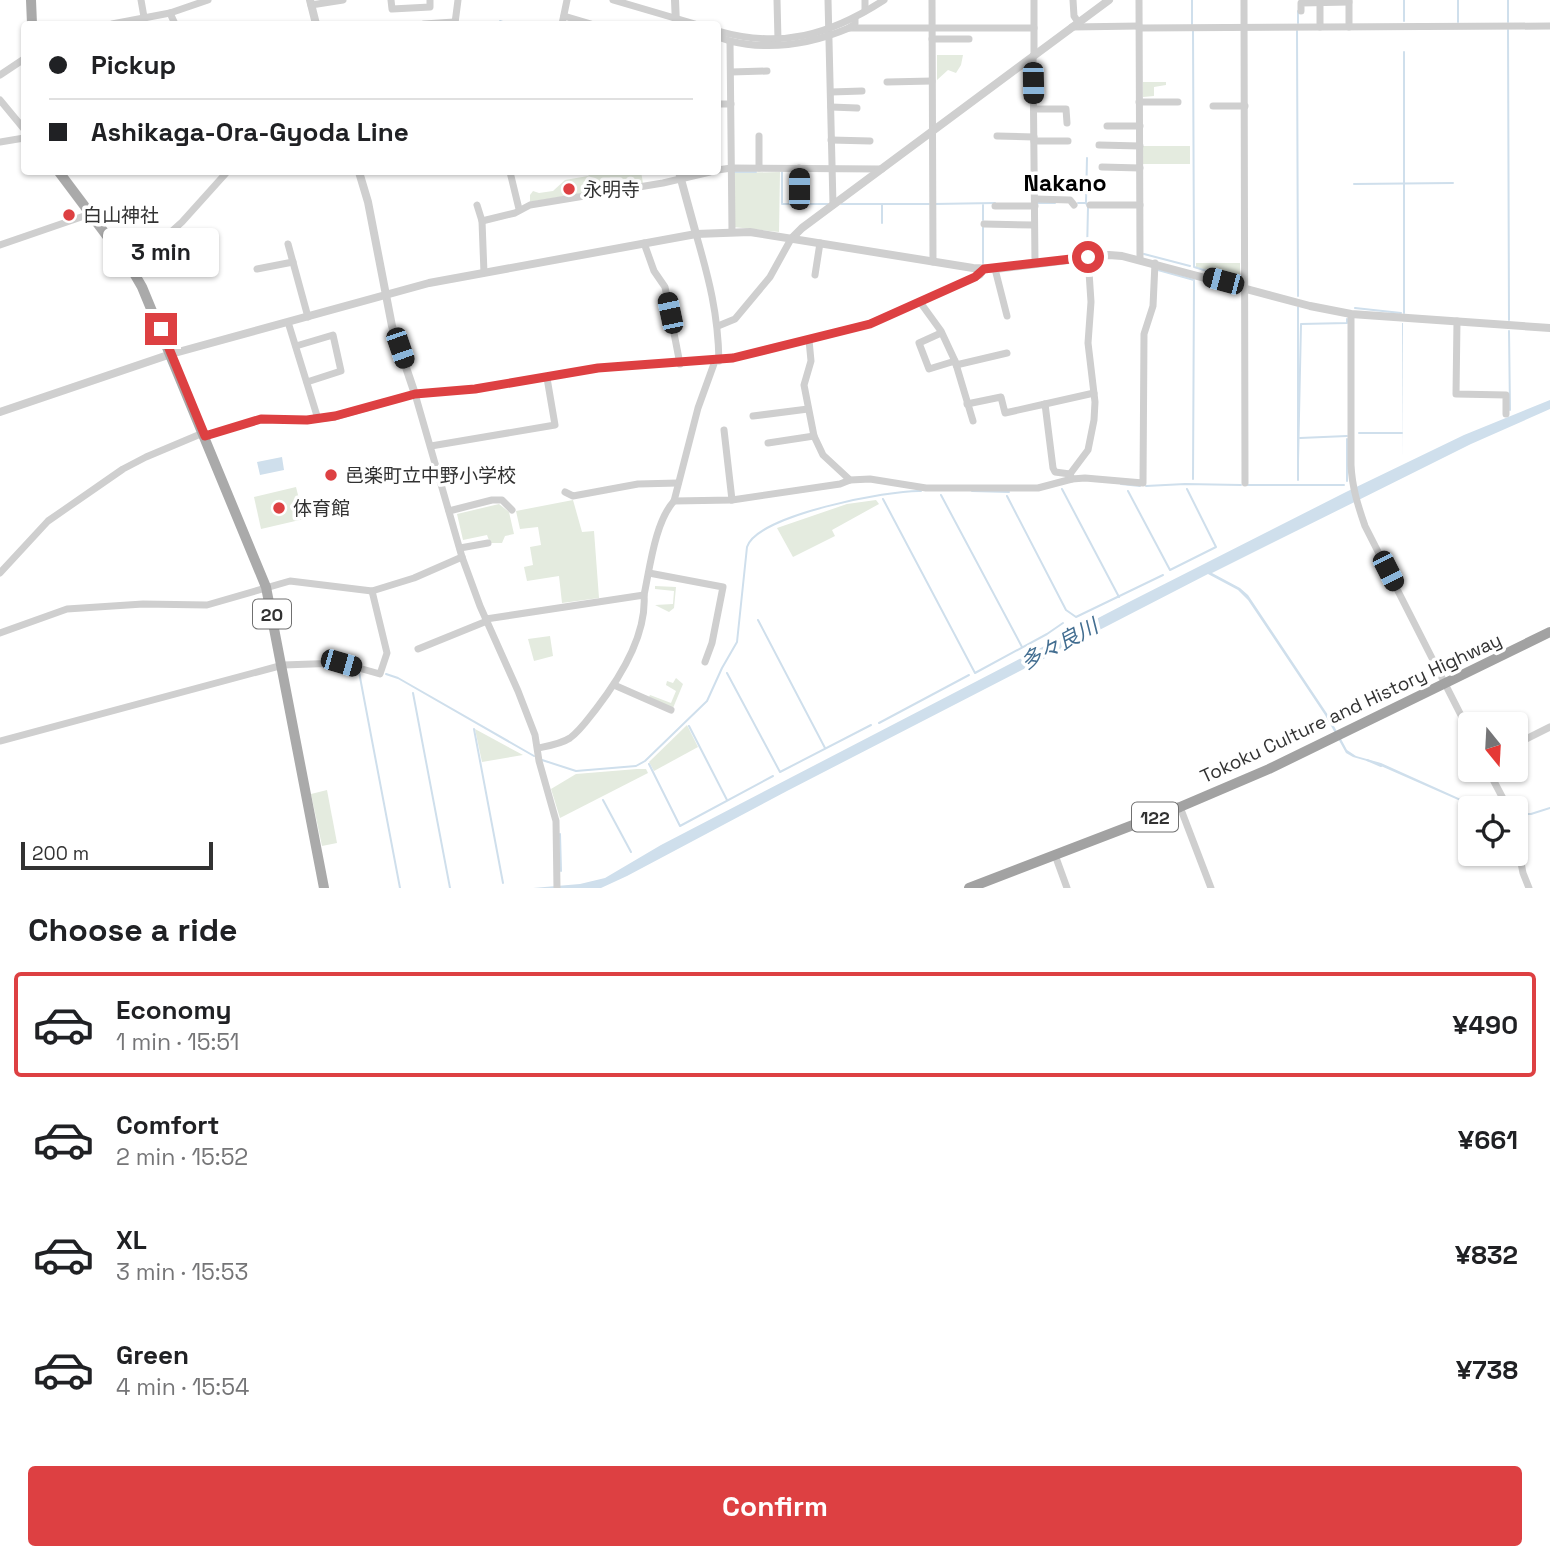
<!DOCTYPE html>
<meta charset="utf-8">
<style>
:root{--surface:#fff;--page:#f6f6f6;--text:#202124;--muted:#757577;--line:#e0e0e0;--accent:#dd4042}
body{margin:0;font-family:"Space Grotesk","Noto Sans JP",sans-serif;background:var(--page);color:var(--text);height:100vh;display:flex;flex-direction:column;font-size:26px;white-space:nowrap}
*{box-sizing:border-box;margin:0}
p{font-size:23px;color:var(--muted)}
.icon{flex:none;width:38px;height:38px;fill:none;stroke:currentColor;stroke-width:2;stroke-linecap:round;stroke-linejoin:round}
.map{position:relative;height:888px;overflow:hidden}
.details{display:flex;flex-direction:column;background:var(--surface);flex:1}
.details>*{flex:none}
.top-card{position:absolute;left:21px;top:21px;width:700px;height:154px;border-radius:7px;box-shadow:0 2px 5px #0004;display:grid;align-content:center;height:154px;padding:0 28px;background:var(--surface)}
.needle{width:46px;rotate:162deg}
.buttons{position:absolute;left:1458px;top:712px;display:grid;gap:14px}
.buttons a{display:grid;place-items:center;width:70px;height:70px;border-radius:7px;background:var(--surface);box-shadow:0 2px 5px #0004;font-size:35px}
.scale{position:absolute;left:21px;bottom:18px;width:192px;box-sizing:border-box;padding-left:7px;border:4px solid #323232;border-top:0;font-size:19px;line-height:24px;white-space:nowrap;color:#323232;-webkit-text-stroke:5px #fff;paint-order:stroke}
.end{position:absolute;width:32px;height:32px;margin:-16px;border:9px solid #dd4042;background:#fff;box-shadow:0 0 0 4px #fff}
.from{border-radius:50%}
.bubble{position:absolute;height:49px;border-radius:7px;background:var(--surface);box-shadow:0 2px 5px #0004;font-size:23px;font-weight:800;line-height:49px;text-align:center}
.car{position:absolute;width:21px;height:42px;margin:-21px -10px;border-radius:9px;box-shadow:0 0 5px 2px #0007;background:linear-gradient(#222 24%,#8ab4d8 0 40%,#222 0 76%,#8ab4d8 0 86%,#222 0)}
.top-card b{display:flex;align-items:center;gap:24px;height:66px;font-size:26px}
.top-card b+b{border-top:2px solid var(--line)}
.top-card i{width:18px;height:18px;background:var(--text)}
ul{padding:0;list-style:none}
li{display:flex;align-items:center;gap:21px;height:105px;margin:0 14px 10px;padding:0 14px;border:4px solid transparent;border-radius:7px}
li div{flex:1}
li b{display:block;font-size:26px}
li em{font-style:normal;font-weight:800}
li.on{border-color:var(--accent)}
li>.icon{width:63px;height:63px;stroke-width:1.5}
h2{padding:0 28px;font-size:32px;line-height:84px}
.cta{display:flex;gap:14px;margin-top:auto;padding:14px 28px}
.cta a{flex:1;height:80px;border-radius:7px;background:var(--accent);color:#fff;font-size:28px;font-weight:800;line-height:80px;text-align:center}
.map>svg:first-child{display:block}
</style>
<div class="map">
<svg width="1550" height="888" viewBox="0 0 1550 888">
<rect width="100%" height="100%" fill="#fff"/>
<g fill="#e4ebdf">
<path d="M937 55H963L961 65 956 73 948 70 937 80Z"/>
<path d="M1143 82H1166V85L1154 87V96L1143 97Z"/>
<rect x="1142" y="146" width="48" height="18"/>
<path d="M592 172H641L643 183 530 202V195L533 191 539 193 553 191 565 180 588 176Z"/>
<path d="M780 172 779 232 733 227V173Z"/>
<path d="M1196 263H1240V279L1196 267Z"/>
<path d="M296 487 304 519 261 529 254 497Z"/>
<path d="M573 500 582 532 594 531 599 598 562 603 559 576 527 581 524 567 533 565 530 547 541 545 538 527 520 529 516 511Z"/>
<path d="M876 500 879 504 832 530 835 536 793 557 777 528 847 504Z"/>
<path d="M499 504 509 512 514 534 505 536 502 543H490L487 535 463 540 457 514Z"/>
<path d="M655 586 676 587 674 608 669 612 655 605 673 604 674 591 655 589Z"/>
<path d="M550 636 553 656 534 661 528 639Z"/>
<path d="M676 678 683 684 673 708 649 697 650 695 671 703 676 691 666 685 667 681 673 683Z"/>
<path d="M687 725 698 747 654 771 649 762Z"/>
<path d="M475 729 523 755 482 762Z"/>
<path d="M637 769H646L648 773 560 818 551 789 576 774Z"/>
<path d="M327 790 337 843 322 846 311 794Z"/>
</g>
<g fill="#cfdfec">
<path d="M1402 323H1403V459Z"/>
<path d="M1550 400V409L1471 444 1212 573 1240 588 1248 595 1328 715 1347 750 1356 756 1381 763 1463 800 1491 808 1465 803 1374 763 1353 757 1346 753 1325 715 1248 600 1238 590 1208 574 787 791 627 876 601 888H533L580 884 605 878 661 845 1129 602 1346 492 1464 435Z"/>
<path d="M282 457 284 470 260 475 257 462Z"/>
</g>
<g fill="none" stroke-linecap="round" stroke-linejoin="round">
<g stroke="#cfdfec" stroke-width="2">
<path d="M1192 0V24"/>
<path d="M1404 0V21"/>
<path d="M1458 0V22"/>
<path d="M1508 0V22"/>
<path d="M1298 11V23"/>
<path d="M500 21 508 24"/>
<path d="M1193 29 1194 267 1240 281"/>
<path d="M1508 30 1509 320"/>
<path d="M1297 31 1298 296"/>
<path d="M1404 52V313"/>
<path d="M734 172H756"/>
<path d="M782 172V204H828"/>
<path d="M1354 184 1453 183"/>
<path d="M1086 202 1087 158"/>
<path d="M1036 203H1055"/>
<path d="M1078 203H1086L1088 207 1087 252"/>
<path d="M841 204H929"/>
<path d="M882 204V223"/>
<path d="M934 204 995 203"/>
<path d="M983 205V220"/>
<path d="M983 226V263"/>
<path d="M1144 254 1190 266"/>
<path d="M1158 270 1194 280 1193 479"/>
<path d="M1298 307V480"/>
<path d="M1355 308 1401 313"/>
<path d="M1509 331 1510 410"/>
<path d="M1359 433H1402"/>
<path d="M1300 438 1347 436"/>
<path d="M1298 461 1301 324 1347 323V319"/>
<path d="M1347 481V439"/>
<path d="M1121 484 1140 486"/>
<path d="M1247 485H1344"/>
<path d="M1146 486 1185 484 1241 485"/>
<path d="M1062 489 1119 597"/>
<path d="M972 491 1009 492"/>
<path d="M1128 491 1170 570 1216 547 1187 489"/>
<path d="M941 495 1022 647"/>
<path d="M1007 496 1066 610 1076 617 1163 575"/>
<path d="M883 499 975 673 1047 634 1063 623"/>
<path d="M758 620 825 748"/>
<path d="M359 672 400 888"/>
<path d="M727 673 780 772 871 725"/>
<path d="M386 674 398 678 534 756"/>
<path d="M413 693 450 888"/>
<path d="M879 723 969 675"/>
<path d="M689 726 727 800"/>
<path d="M474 729 503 883"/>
<path d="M542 760 576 771 636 766 645 761 707 701 722 668 737 642 747 547C757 515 889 490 921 491"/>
<path d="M1367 760 1381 766"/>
<path d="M649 764 680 826 773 776"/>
<path d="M603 800 631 852"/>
<path d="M1516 814H1531L1550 808"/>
<path d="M560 834 561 871"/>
</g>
<g stroke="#cfcfcf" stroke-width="7">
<path d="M141 0 144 17"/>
<path d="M391 0 392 9 430 7V0"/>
<path d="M613 0 695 24"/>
<path d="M777 0 778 40"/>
<path d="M828 0 833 205"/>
<path d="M932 0 933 262"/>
<path d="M1034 0V55"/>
<path d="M1073 0 1074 16 1078 22"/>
<path d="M1139 0 1140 259"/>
<path d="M1244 0 1245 483"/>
<path d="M311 5 343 0"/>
<path d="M865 11V0"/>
<path d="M1301 11V3L1349 2"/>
<path d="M170 13 175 24"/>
<path d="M564 16 591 24"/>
<path d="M455 23 458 0"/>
<path d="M112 24 170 13 208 0"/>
<path d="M424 24 454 22"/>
<path d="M562 24 567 0"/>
<path d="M1072 27 1139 26"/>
<path d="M1320 27V2"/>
<path d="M1349 27V0"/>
<path d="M849 28H1034"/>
<path d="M1139 28 1550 26"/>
<path d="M718 31C781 49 830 35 884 0"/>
<path d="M718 37 730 41"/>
<path d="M932 39H969"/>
<path d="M1033 56 1035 264"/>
<path d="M731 72 767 71"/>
<path d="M0 75 24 59"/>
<path d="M887 82 932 81"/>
<path d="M831 92 862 91"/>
<path d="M0 100 24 129"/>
<path d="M1139 102H1178"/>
<path d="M718 104H731"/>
<path d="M1213 106H1245"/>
<path d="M831 107 857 108"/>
<path d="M1034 109H1066L1067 123"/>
<path d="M1107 126H1140"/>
<path d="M759 136V168"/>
<path d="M997 136 1034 137"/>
<path d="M831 140 870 141"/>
<path d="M1034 141H1068"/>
<path d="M0 142 24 138"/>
<path d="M1099 145 1140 146"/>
<path d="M1102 167 1140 168"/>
<path d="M718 170 731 168 882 169"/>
<path d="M510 172 519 209"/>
<path d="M799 189V168"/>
<path d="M1035 199 1070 200 1074 205"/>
<path d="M477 205 482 221 484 273"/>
<path d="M1090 205H1140"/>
<path d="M995 206H1035"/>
<path d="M482 221 515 213 530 205 663 183 710 172"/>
<path d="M984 224 1034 225"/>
<path d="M732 231 730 41C771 51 811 44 849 28L855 24V18"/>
<path d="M696 234C709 279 718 313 719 361"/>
<path d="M644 243 654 271 665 287 680 364"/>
<path d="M288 244 308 317"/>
<path d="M0 245 90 214"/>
<path d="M131 268 182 222 227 172"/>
<path d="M257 269 293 262"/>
<path d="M995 269 1007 316"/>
<path d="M815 275 820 243"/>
<path d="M920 302 941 331 955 361 973 421"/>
<path d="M1351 314V465C1352 487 1358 506 1365 526L1470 733"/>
<path d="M1457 321 1456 394 1506 395V414"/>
<path d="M288 322 318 419"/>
<path d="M718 326 735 319 770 277 791 239"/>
<path d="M941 333 919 343 929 369 955 361"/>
<path d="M809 340 811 361 804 385 814 436 823 455 850 480 870 479 926 488H1038L1072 479 1085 478 1143 483 1144 334 1153 306 1155 263"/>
<path d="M296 346 333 335 341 371 307 382"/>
<path d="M956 365 1007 353"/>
<path d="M415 394 462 557 480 606 518 691 535 735 539 761 556 821 557 888"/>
<path d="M967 404 1001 397 1005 413 1045 404 1053 468 1055 472 1070 474"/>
<path d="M1045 404 1094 393"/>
<path d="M753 416 808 409"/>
<path d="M724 430 732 500"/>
<path d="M205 436 261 419 307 420 335 417 415 394 475 389 598 368 733 358 869 324 980 275 984 269"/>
<path d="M768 443 814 436"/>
<path d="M431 446 555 425 547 378"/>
<path d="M1072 479 1070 474 1088 450 1094 420 1095 402 1088 343 1091 302 1088 257"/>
<path d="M565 492 573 496 638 484 678 483"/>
<path d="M674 501 732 500 840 484 850 480"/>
<path d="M449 511 492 500H502L512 510"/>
<path d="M460 548 488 543"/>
<path d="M0 573 48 521 123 469 146 457 203 433"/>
<path d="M649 573 723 587 712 643 705 662"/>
<path d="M486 619 644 595"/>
<path d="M0 633 67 609 143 604 207 605 290 581 372 591 414 578 462 557"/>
<path d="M418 649 487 621"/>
<path d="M614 685 671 710"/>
<path d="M0 741 283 665 341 663 380 674 387 653 372 591"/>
<path d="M1516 744 1550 727"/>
<path d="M538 748C548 746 561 744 570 738 580 731 588 719 596 709 620 678 647 636 644 595 650 567 655 522 674 501L698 408 715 361"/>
<path d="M1488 770 1508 808"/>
<path d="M1180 807 1211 888"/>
<path d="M1516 837 1523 873 1529 888"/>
<path d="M1055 855 1067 888"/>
</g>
<g stroke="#cfcfcf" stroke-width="8">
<path d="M310 0 316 24"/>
<path d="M675 0 676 24"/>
<path d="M359 172 368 202 392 326 415 394"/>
<path d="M679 172 696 234"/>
<path d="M791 239 802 228 1109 0"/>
<path d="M0 412 171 354 429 283 696 234 750 232 973 268 995 269 1109 255 1122 256 1310 306 1351 314 1550 328"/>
</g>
<g stroke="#aaa" stroke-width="10">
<path d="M31 0 32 24"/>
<path d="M59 172 131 268 142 287 266 587 324 888"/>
</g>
<path stroke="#a2a2a2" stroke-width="10" d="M969 888 1180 807 1269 769 1550 632"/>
</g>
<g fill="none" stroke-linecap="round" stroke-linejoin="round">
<path stroke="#dd4042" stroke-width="9" d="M161 329 205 436 261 419 307 420 335 416 415 394 475 389 598 368 733 358 870 324 975 277 984 269 1088 257"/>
</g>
<g fill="#dd4042" stroke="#fff" stroke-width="2.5">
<circle cx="569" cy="189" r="7"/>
<circle cx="69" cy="215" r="7"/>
<circle cx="331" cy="475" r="7"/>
<circle cx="279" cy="508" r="7"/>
</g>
<g text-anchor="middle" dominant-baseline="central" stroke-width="7" stroke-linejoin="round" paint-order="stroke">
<g fill="#fff" stroke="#707070" stroke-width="2">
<rect x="253" y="599.5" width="38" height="29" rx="5"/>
<rect x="1132" y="802.5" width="46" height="29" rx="5"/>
</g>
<g font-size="18" font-weight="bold" fill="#323232">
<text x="272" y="614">20</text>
<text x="1155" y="817">122</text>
</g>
<g font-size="19" fill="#323232" stroke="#fff" text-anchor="start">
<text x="583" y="189">永明寺</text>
<text x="83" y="215">白山神社</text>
<text x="345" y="475">邑楽町立中野小学校</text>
<text x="293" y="508">体育館</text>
</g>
<g font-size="19" fill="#323232" stroke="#fff">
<text transform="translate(1351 708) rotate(-25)">Tokoku Culture and History Highway</text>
</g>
<g font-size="21" font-style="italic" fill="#436e91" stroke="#fff">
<text transform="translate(1059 644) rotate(-28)">多々良川</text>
</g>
<g font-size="23" font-weight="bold" fill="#000" stroke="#fff">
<text x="1065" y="183">Nakano</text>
</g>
</g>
</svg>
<div class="buttons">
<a><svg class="needle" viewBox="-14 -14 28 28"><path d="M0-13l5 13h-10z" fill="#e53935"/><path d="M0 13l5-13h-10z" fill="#757577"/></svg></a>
<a><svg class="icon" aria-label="locate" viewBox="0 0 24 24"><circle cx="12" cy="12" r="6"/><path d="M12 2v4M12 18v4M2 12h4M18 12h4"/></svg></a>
</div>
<div class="scale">200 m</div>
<i class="end from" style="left:1088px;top:257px"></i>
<i class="end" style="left:161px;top:329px"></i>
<div class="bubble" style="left:103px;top:228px;width:116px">3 min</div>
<i class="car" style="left:1033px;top:83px;rotate:179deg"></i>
<i class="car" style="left:799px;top:189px;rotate:0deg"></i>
<i class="car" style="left:1223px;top:281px;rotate:285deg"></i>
<i class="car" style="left:670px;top:313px;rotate:348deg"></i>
<i class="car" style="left:400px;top:348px;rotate:161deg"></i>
<i class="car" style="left:1388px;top:571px;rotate:153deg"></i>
<i class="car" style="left:341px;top:663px;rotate:106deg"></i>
<div class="top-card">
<b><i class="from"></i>Pickup</b>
<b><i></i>Ashikaga-Ora-Gyoda Line</b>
</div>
</div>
<section class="details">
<h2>Choose a ride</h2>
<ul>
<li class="on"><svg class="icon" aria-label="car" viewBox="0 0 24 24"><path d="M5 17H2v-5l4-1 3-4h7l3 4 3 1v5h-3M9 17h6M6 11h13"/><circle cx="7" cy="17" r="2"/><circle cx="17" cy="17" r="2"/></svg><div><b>Economy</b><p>1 min · 15:51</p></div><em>¥490</em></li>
<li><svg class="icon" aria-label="car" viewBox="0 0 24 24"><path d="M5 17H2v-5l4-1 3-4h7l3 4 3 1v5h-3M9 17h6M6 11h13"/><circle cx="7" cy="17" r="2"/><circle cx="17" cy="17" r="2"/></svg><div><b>Comfort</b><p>2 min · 15:52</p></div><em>¥661</em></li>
<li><svg class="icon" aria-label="car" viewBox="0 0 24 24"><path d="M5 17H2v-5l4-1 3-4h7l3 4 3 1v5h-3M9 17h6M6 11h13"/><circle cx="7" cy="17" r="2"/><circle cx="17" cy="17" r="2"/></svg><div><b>XL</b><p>3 min · 15:53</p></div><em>¥832</em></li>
<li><svg class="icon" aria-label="car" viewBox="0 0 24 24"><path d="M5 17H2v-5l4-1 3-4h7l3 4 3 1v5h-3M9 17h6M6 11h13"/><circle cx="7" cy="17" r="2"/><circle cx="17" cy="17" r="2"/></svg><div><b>Green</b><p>4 min · 15:54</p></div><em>¥738</em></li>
</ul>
<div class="cta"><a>Confirm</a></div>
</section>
